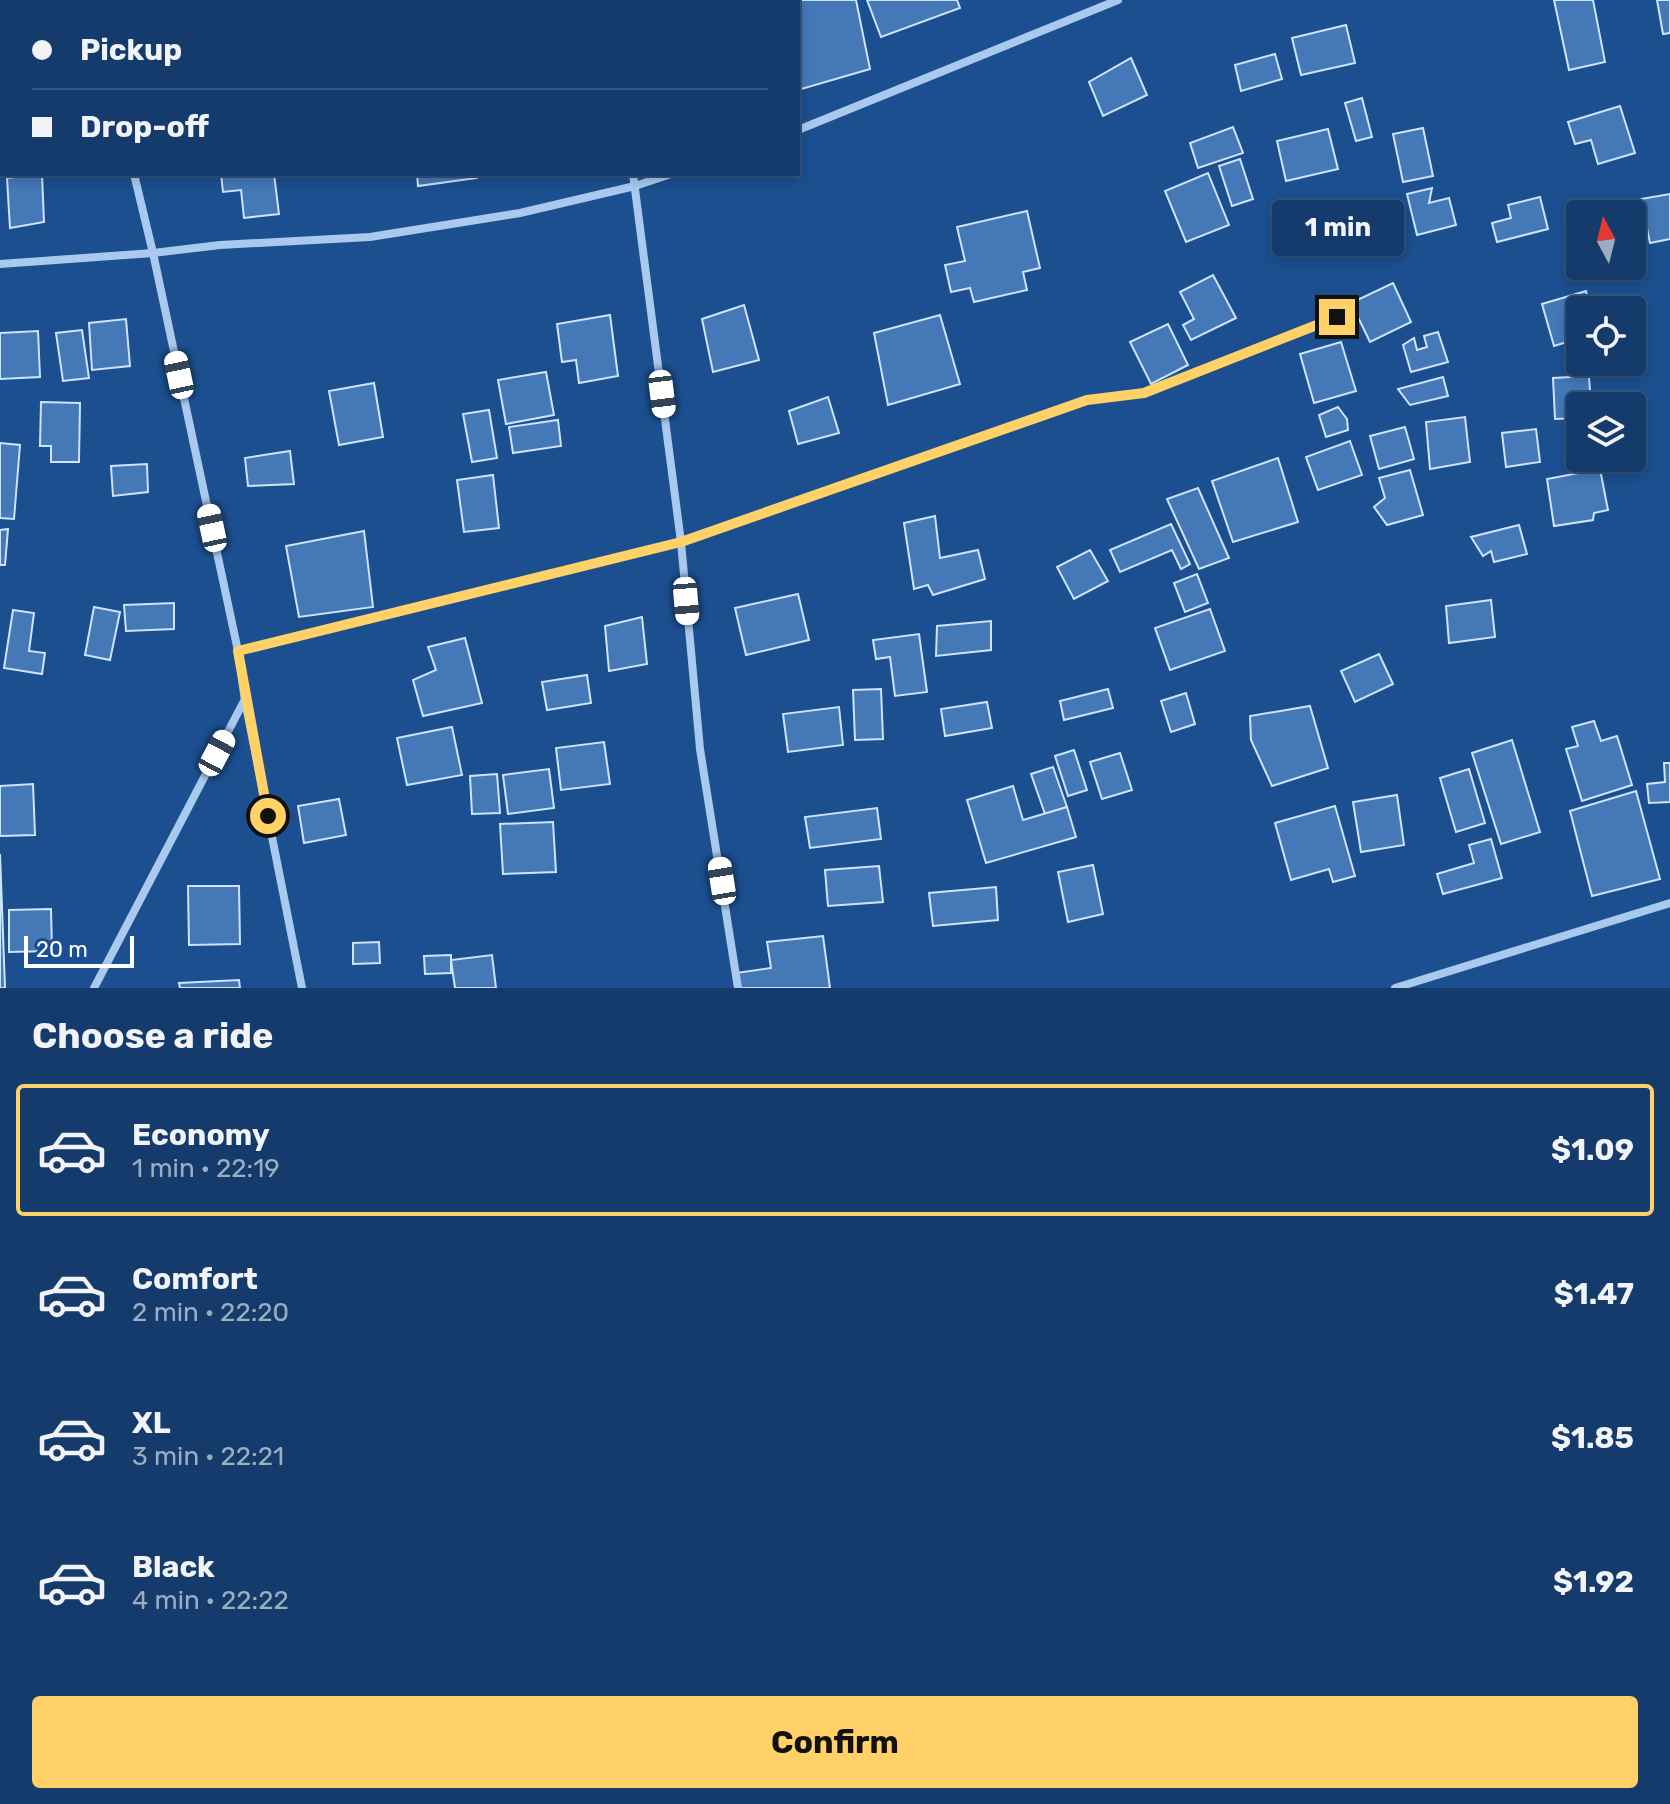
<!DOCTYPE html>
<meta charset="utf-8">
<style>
:root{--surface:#143b6b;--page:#214673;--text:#f1f3f6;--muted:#9dadc1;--line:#33557e;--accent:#ffd166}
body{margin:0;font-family:Rubik,sans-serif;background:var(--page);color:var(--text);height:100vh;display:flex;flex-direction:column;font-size:30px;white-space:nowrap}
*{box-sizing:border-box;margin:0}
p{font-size:26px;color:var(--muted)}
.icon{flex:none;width:44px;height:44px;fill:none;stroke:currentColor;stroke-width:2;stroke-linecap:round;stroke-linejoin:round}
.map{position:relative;height:988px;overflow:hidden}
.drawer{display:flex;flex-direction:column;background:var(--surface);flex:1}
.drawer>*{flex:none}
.banner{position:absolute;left:0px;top:0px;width:800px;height:176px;box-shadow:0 4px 12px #0003,0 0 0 2px var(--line);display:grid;align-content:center;height:176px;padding:0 32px;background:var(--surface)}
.needle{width:52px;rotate:353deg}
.tools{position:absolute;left:1566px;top:200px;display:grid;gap:16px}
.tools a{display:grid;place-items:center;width:80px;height:80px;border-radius:8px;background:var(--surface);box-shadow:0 4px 12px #0003,0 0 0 2px var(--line);font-size:40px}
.scale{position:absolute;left:24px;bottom:20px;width:110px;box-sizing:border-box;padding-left:8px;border:4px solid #fff;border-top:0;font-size:22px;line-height:28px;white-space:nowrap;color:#fff;-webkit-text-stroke:6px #1b4f8f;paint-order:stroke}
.end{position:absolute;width:36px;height:36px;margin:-18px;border:10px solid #ffd166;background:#111;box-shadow:0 0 0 4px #111}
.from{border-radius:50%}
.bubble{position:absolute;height:56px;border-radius:8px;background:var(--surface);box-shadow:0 4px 12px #0003,0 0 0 2px var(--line);font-size:26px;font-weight:700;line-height:56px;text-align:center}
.car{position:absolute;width:24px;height:48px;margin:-24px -12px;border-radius:10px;box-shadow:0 0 6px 2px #0007;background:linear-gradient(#fff 24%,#345 0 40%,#fff 0 76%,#345 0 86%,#fff 0)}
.banner b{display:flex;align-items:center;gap:28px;height:76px;font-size:30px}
.banner b+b{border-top:2px solid var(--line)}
.banner i{width:20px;height:20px;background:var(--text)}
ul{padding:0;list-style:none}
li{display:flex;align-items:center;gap:24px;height:132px;margin:0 16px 12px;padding:0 16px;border:4px solid transparent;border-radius:8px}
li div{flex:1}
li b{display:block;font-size:30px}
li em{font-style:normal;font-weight:700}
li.current{border-color:var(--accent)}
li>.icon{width:72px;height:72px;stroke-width:1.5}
h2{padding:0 32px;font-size:36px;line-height:96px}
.action{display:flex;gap:16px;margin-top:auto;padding:16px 32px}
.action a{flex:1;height:92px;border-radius:8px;background:var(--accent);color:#111;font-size:32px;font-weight:700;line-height:92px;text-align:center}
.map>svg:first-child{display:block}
</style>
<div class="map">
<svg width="1670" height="988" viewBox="0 0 1670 988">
<rect width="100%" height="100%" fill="#1b4f8f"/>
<g fill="#4478b7" stroke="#cfe3fa" stroke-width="2">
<rect x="147" y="0" width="44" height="2"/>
<rect x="240" y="0" width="33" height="2"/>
<rect x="397" y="0" width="45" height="2"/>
<path d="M746 0H856L870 69 798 90V2Z"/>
<path d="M867 0H957L960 8 881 37Z"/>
<path d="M1554 0H1593L1605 62 1569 70Z"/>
<path d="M1657 0H1670V33L1663 34Z"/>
<path d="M1346 25 1355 63 1301 75 1292 38Z"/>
<path d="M1275 54 1282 79 1241 91 1235 65Z"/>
<path d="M1131 58 1147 95 1103 116 1089 82Z"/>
<path d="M1362 98 1372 137 1356 141 1345 103Z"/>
<path d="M1620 106 1635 153 1598 164 1591 140 1575 144 1568 122Z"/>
<path d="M1233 127 1243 153 1198 168 1190 143Z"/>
<path d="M1423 128 1433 176 1403 182 1393 134Z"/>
<path d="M1328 129 1338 169 1286 181 1277 141Z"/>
<path d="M1240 159 1253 199 1232 206 1219 166Z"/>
<path d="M1208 173 1229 225 1186 242 1165 191Z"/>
<path d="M42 174 44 222 10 228 7 178Z"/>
<path d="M221 174H274L279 214 244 218 241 190 223 192Z"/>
<path d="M417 174H476L477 178 418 186Z"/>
<path d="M1432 188 1429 203 1449 198 1456 225 1417 235 1407 194Z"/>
<path d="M1670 194V239L1650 243 1641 199Z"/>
<path d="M1540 197 1548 229 1497 242 1492 223 1511 218 1508 205Z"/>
<path d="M1341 202 1343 221 1317 232 1310 216Z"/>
<path d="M1634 206 1642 245 1632 247V214L1601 213Z"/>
<path d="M1027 211 1040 268 1023 272 1027 290 974 302 970 288 951 292 945 265 965 261 957 227Z"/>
<path d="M1583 266H1604L1606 272 1587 278Z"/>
<path d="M1213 275 1236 318 1191 340 1183 325 1194 319 1180 292Z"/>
<path d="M1393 283 1411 322 1370 342 1351 303Z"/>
<path d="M1586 291 1591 310H1580V338L1554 346 1542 304Z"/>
<path d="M744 305 759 360 713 372 702 319Z"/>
<path d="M610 315 618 376 579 383 576 360 562 362 557 324Z"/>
<path d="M940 315 960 384 888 405 874 333Z"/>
<path d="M126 319 130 366 92 370 89 323Z"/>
<path d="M1168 324 1188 365 1151 384 1130 342Z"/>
<path d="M82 330 89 378 63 381 56 333Z"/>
<path d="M38 331 40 377 0 379V333Z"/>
<path d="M1438 332 1448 362 1411 372 1403 345 1414 338 1417 350 1427 347 1424 336Z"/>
<path d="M1341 342 1356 391 1314 403 1300 354Z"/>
<path d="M546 372 554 415 506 424 498 380Z"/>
<path d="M1589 376 1591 406H1580V418L1555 419 1553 378Z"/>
<path d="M1443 377 1448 396 1410 405 1398 389Z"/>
<path d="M374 383 383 437 339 445 329 391Z"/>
<path d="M828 397 839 433 798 444 789 411Z"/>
<path d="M41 402 80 403 79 462H51V446H40Z"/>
<path d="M1338 407 1347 419 1348 430 1326 437 1319 415Z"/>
<path d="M489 410 497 458 472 462 463 414Z"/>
<path d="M1465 417 1470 462 1430 469 1426 422Z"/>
<path d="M558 420 561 446 513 453 509 427Z"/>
<path d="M1405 427 1414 459 1379 469 1370 436Z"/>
<path d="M1536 429 1540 462 1506 467 1502 433Z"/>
<path d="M1350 441 1362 475 1318 490 1306 457Z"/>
<path d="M0 443 20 445 14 519 0 518Z"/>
<path d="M290 451 294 484 248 486 245 458Z"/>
<path d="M1278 458 1298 522 1233 542 1212 481Z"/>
<path d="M147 464 148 492 113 496 111 466Z"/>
<path d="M1600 469 1608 510 1594 513 1593 520 1554 526 1547 479Z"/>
<path d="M1410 470 1423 515 1387 525 1374 507 1385 498 1379 478Z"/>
<path d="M493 475 499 528 464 532 457 480Z"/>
<path d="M1198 488 1229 558 1199 569 1167 499Z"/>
<path d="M935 516 940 558 978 550 985 579 933 595 928 585 914 589 904 523Z"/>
<path d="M1171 524 1190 564 1181 569 1172 550 1120 572 1110 550Z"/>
<path d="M1519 525 1527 554 1494 562 1491 551 1483 556 1471 537Z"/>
<path d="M8 529 5 565H0V530Z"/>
<path d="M364 531 373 607 299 617 286 546Z"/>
<path d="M1090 550 1108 581 1074 599 1057 567Z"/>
<path d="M1197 574 1208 603 1185 612 1174 583Z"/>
<path d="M798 594 809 640 746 655 735 608Z"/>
<path d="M1491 600 1495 637 1449 643 1446 606Z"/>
<path d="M174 603V629L126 631 124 605Z"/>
<path d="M94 607 120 612 110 660 85 655Z"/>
<path d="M1210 609 1225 651 1170 670 1155 628Z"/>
<path d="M13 610 34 613 29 651 45 653 42 674 4 668Z"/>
<path d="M642 617 647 664 609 671 605 626Z"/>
<path d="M991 621V650L936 656 937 626Z"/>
<path d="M919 634 927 692 895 696 890 657 876 659 873 640Z"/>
<path d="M465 638 482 703 423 716 413 680 436 670 428 647Z"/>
<path d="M1379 654 1393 684 1355 702 1341 671Z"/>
<path d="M587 675 591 703 547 710 542 682Z"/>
<path d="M881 689 883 739 855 740 853 690Z"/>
<path d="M1108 689 1113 708 1064 720 1060 701Z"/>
<path d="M1186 693 1195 724 1171 732 1161 701Z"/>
<path d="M987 702 992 728 945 736 941 709Z"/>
<path d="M1310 706 1328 768 1272 786 1251 740 1250 716Z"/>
<path d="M839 707 843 745 788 752 783 714Z"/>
<path d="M1594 721 1601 741 1617 736 1632 785 1582 801 1566 749 1578 746 1572 727Z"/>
<path d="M452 727 462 775 407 785 397 738Z"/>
<path d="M1512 740 1540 832 1501 844 1472 753Z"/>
<path d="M604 742 610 784 561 790 556 748Z"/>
<path d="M1074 750 1087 790 1068 796 1055 756Z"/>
<path d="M1120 753 1132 790 1102 799 1090 762Z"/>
<path d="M1664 763H1670V802L1649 803 1647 784 1665 782Z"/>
<path d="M1053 767 1067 807 1045 814 1031 774Z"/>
<path d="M549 769 554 808 508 814 503 775Z"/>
<path d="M1469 769 1485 823 1456 832 1440 778Z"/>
<path d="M497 774 500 813 472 814 470 776Z"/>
<path d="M33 784 35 835 0 836V786Z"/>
<path d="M1013 786 1023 820 1067 807 1076 837 986 863 967 800Z"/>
<path d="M1636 791 1660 879 1592 896 1570 811Z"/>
<path d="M1397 795 1404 845 1361 852 1353 802Z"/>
<path d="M339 799 346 835 304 843 298 806Z"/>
<path d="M1335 806 1355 876 1333 882 1329 869 1291 880 1275 823Z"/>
<path d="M877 808 881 839 810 848 805 817Z"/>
<path d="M553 822 556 872 503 874 500 824Z"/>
<path d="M1491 839 1502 878 1443 894 1437 874 1474 863 1469 845Z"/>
<path d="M0 854 5 988H0Z"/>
<path d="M1093 865 1103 914 1068 922 1058 872Z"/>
<path d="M879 866 883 902 828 906 825 870Z"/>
<path d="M188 886H239L240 944 189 945Z"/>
<path d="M996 887 998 920 933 926 929 893Z"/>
<path d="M51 909 52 951 9 952V910Z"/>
<path d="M823 936 830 988H738L736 973 771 968 767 942Z"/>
<path d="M379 942 380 963 353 964V943Z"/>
<path d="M451 955V973L425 974 424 956Z"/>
<path d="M492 955 496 988H455L451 960Z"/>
<path d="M239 980 240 988H180L179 983Z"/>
</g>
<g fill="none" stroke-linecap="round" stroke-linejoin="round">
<g stroke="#a9c9ee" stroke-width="8">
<path d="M90 0 91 2"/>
<path d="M608 0V2"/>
<path d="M798 130 1118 0"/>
<path d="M134 174 153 253 238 651 245 701 302 988"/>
<path d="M0 264 153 253 220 245 370 237 520 213 635 186 671 174"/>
<path d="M238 651 681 542 633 174"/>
<path d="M94 988 244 701"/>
<path d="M738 988 700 749 681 542 1087 400 1144 393 1337 317"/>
<path d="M1395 988 1670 903"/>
</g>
</g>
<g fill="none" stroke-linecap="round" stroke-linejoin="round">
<path stroke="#ffd166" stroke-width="10" d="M268 816 238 651 681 542 1087 400 1144 393 1337 317"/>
</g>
</svg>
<div class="tools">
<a><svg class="needle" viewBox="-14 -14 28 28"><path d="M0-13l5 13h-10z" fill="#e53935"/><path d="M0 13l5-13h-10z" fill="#9dadc1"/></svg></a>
<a><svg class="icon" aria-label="locate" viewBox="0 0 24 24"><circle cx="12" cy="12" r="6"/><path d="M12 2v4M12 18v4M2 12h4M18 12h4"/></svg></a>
<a><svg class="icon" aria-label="layers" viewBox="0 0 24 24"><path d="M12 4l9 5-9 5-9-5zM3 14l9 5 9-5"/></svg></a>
</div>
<div class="scale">20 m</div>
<i class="end from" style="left:268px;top:816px"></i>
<i class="end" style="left:1337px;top:317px"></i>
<div class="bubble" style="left:1272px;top:200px;width:132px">1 min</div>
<i class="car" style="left:179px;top:375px;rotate:348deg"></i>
<i class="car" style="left:662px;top:394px;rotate:173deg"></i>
<i class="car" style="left:212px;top:528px;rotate:348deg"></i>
<i class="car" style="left:686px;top:601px;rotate:175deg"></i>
<i class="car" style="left:217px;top:753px;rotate:28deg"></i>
<i class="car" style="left:722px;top:881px;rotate:351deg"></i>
<div class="banner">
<b><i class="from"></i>Pickup</b>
<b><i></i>Drop-off</b>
</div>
</div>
<section class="drawer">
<h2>Choose a ride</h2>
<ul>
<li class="current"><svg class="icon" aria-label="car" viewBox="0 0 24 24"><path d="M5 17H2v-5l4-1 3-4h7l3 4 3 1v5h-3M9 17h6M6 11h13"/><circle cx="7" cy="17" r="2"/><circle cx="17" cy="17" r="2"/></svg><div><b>Economy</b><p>1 min · 22:19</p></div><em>$1.09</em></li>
<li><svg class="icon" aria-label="car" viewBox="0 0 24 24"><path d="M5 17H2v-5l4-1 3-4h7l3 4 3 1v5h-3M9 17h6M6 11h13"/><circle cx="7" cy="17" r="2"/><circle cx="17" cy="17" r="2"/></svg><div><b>Comfort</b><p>2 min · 22:20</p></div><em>$1.47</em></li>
<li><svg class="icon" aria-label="car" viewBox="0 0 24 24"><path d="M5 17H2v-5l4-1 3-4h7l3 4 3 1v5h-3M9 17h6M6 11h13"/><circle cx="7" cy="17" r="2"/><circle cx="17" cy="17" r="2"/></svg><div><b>XL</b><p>3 min · 22:21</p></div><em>$1.85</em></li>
<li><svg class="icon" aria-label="car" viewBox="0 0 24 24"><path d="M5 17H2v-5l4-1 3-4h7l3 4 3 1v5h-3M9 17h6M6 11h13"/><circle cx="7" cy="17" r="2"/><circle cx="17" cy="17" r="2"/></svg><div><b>Black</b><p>4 min · 22:22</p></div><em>$1.92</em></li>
</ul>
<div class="action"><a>Confirm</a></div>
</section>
